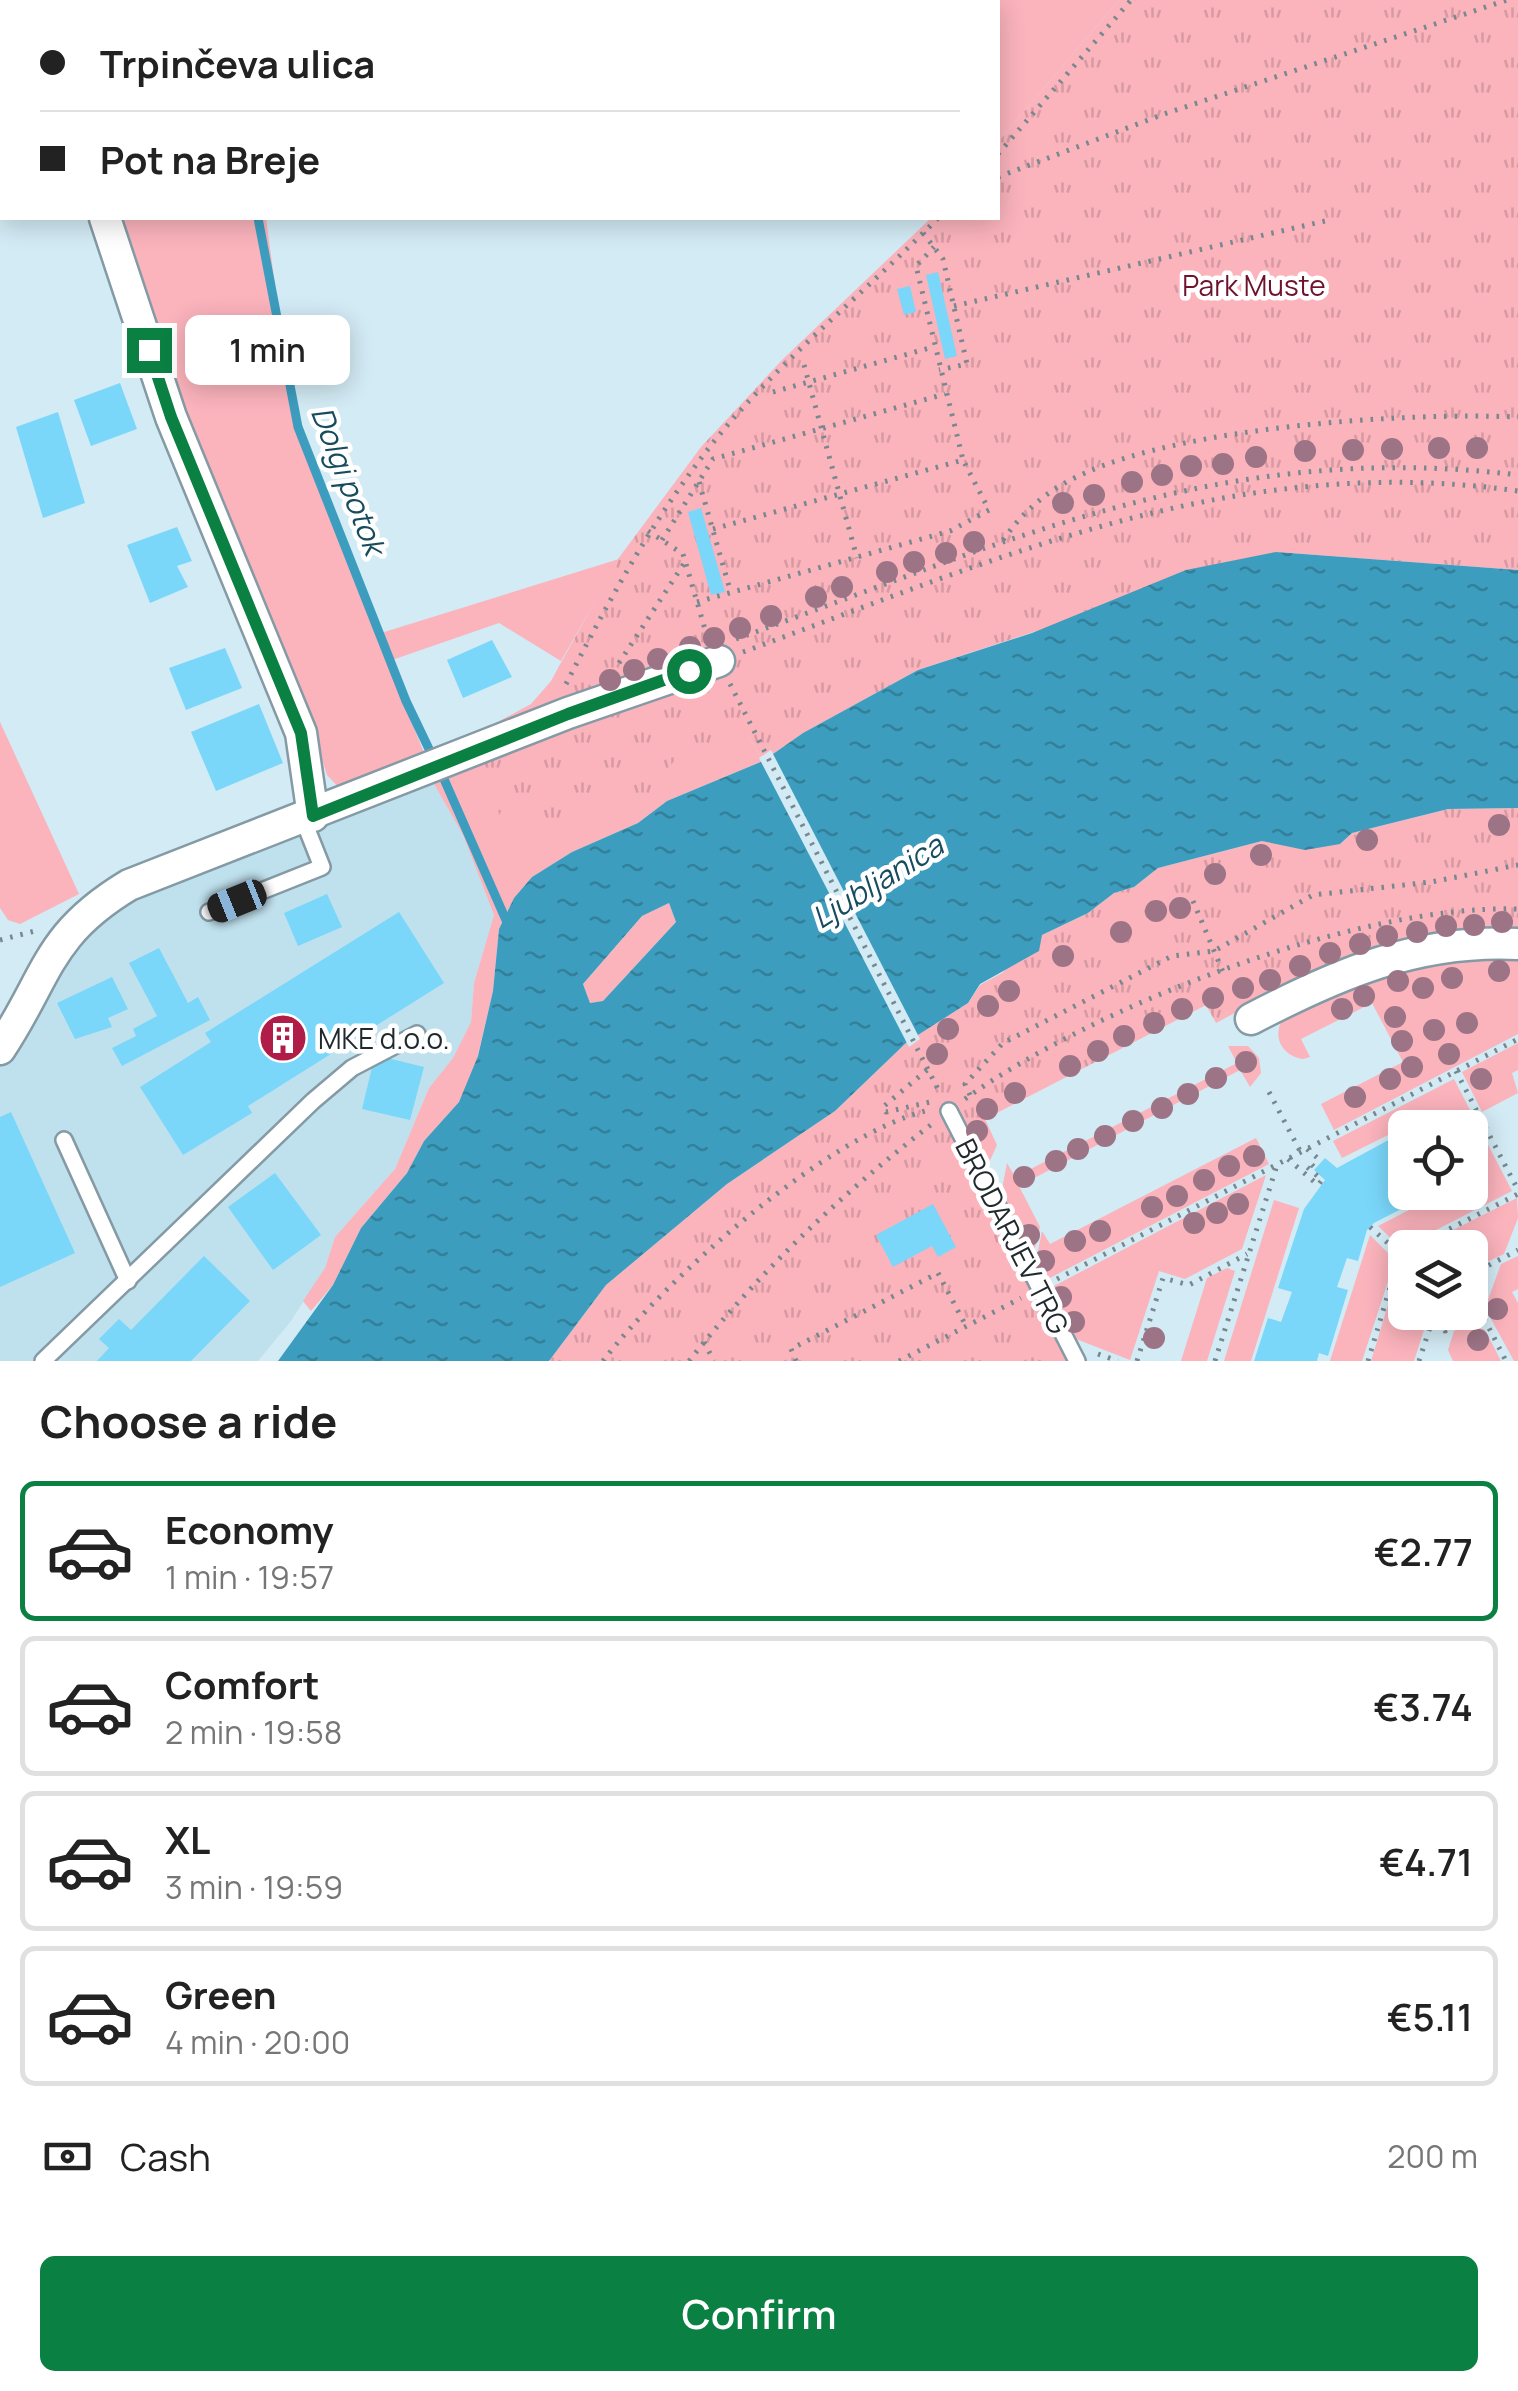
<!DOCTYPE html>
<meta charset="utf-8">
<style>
:root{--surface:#fff;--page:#f2f2f2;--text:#222;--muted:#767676;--line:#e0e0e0;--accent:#0b8043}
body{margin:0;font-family:Manrope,sans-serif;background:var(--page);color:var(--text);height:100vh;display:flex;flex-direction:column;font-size:38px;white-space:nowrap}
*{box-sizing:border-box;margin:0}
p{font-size:32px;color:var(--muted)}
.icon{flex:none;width:55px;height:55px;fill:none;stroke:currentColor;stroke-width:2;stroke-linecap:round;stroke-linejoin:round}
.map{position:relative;height:1361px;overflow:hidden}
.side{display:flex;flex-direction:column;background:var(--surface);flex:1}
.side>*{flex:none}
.banner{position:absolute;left:0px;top:0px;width:1000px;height:220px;box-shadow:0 5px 25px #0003;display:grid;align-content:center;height:220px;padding:0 40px;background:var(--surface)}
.fabs{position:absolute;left:1388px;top:1110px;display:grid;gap:20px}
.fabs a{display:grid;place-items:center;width:100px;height:100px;border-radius:15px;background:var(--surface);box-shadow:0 5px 25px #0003;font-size:50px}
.end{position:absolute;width:45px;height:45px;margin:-22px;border:12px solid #0b8043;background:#fff;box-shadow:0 0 0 5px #fff}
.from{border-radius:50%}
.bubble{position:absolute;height:70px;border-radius:15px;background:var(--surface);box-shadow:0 5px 25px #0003;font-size:32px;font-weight:600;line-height:70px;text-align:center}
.car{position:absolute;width:30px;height:60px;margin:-30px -15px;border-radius:12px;box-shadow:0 0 8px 2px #0007;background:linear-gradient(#222 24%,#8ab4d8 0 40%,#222 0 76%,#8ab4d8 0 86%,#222 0)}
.banner b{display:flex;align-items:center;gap:35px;height:95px;font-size:38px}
.banner b+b{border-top:2px solid var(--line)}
.banner i{width:25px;height:25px;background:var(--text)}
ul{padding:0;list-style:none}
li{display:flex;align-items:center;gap:30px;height:140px;margin:0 20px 15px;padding:0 20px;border:5px solid var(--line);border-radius:15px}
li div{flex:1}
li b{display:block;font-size:38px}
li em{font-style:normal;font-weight:600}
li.active{border-color:var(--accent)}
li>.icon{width:90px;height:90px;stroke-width:1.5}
h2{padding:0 40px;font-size:45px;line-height:120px}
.pay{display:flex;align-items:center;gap:25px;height:110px;padding:0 40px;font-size:38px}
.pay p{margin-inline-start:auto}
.button{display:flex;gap:20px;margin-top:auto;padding:20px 40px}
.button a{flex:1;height:115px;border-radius:15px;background:var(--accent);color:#fff;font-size:40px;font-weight:600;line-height:115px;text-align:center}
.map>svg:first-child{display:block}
</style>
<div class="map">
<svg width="1518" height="1361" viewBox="0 0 1518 1361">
<defs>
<pattern id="park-tufts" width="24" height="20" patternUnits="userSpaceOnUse" patternTransform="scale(2.5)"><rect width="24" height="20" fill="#fbb3bc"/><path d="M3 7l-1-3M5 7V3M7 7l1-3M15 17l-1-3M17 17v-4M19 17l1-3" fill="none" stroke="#d79aa2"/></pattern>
<pattern id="water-ripples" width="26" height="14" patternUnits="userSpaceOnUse" patternTransform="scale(2.5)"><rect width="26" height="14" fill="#3d9dbf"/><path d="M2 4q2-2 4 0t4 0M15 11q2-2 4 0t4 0" fill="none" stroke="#33809b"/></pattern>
</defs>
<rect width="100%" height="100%" fill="#d3ebf5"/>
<path fill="#bfe0ed" d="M430 777 463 835 494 915 474 983 471 1022 453 1058 429 1088 395 1169 335 1237 325 1268 291 1321 258 1361H0V1066L15 1051 66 954 114 906Z"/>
<g fill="#fbb3bc">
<path d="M265 0H661L652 2Z"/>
<path d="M855 0H1119L998 142V2Z"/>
<path d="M119 218H266L289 389 376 635 427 760 340 789 327 775 296 679 164 361Z"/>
<path d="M619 559 561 661 499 623 392 660 381 633Z"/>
<path d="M612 706 747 734 763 761 667 801 638 823 572 852 532 877 514 898 499 929 493 991 474 1072 459 1102 424 1141 407 1173 361 1228 333 1285 311 1311 303 1301 325 1268 335 1237 395 1169 429 1088 453 1058 471 1022 474 983 494 915 463 835 430 777Z"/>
<path d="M0 722 79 894 20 924 8 920 0 908Z"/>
<path d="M669 903 676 922 603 1001 590 1003 583 984 642 916Z"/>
<path d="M1469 958H1518V1034L1334 1130 1321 1104 1403 1062 1372 1003 1301 1039 1310 1057 1303 1059C1284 1056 1273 1040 1281 1022L1368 978Z"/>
<path d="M1518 1043V1070L1512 1073 1518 1093 1482 1112 1462 1072Z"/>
<path d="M1228 1046H1248L1259 1058 1261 1073 1250 1087 1240 1070 1019 1186 1040 1227 1033 1256 1001 1194 1007 1163 1015 1177 1237 1063Z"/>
<path d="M1454 1079 1512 1191 1401 1248 1378 1226 1442 1193 1470 1192V1128L1440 1127 1432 1113 1342 1158 1333 1141Z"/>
<path d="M1256 1138 1269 1164 1046 1280 1036 1261 1042 1231 1050 1244Z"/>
<path d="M1266 1175 1242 1249 1185 1279 1159 1271 1130 1360 1076 1339 1050 1288Z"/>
<path d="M1517 1198 1518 1218 1504 1254 1470 1270V1248L1455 1247 1447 1233Z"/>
<path d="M1274 1200 1299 1208 1251 1361H1224Z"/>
<path d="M1370 1235 1395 1260 1362 1361H1330Z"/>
<path d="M1518 1256V1289L1512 1292 1518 1303V1361H1514L1485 1308 1501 1264Z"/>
<path d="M1401 1262 1405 1312 1429 1314 1414 1361H1371Z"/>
<path d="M1227 1268 1235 1271 1207 1361H1181L1207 1278Z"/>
<path d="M1468 1324 1485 1330 1501 1361H1453L1448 1350 1454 1331Z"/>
</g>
<g fill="url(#park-tufts)">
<path d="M1119 0H1518V570L1276 552 918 670 803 733 763 761 747 734C738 739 728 747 719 750 706 754 693 748 680 756 658 772 670 793 626 809 581 789 575 860 503 823L468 738 531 704 551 681 618 559 701 447 783 359 931 218H998V142Z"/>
<path d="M1518 808V931C1385 932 1330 962 1216 1023L1206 1005 985 1119 997 1145 987 1167 1087 1361H549L606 1285 727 1184 835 1111 907 1042 968 1003 980 985 1002 973 1042 935 1088 913 1114 893 1134 887 1158 868 1262 841 1340 844 1352 833 1448 809Z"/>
</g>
<path fill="url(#water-ripples)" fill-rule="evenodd" d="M1276 552 1518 570V808L1448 809 1352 833 1340 844 1305 850 1262 841 1158 868 1134 887 1114 893 1088 913 1042 935 1039 951 980 984 968 1003 907 1042 835 1111 727 1184 606 1285 549 1361H278L333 1285 361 1228 407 1173 424 1141 459 1102 478 1056 493 991 499 929 514 898 532 877 572 852 638 823 667 801 763 761 803 733 918 670 1032 633 1186 570ZM669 903 676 922 603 1001 590 1003 583 984 642 916Z"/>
<path fill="#d3ebf5" d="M771 750 920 1039 909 1047 759 758Z"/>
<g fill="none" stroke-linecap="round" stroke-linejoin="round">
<g stroke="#3d9dbf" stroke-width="9">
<path d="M230 0 231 2"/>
<path d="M258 218 298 427 406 701 429 749"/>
<path d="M444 779 509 927"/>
</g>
</g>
<g fill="#7ad7fa">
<path d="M938 272 957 356 945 359 926 275Z"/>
<path d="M910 286 916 312 904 315 897 289Z"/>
<path d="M120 383 137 429 91 446 74 400Z"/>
<path d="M58 412 85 503 43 518 16 427Z"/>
<path d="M701 508 725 592 711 595 688 512Z"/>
<path d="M177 527 192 561 177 566 188 587 150 603 127 545Z"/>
<path d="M492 640 512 677 463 698 447 660Z"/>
<path d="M225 648 242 688 186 710 169 668Z"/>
<path d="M259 704 283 763 216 791 191 732Z"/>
<path d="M327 894 342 927 298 946 284 913Z"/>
<path d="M399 912 444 983 248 1106 252 1113 183 1155 140 1087 211 1042 205 1033Z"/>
<path d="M159 948 188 1003 198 997 210 1020 122 1066 112 1048 136 1036 133 1029 157 1016 129 963Z"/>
<path d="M112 977 128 1009 108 1018 112 1027 75 1039 57 1003Z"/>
<path d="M375 1055 424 1067 410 1120 362 1109Z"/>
<path d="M11 1112 75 1253 0 1287V1117Z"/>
<path d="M1405 1131V1192H1434L1374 1223 1367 1230 1358 1261 1347 1258 1337 1287 1348 1290 1328 1356 1319 1353 1317 1361H1254L1268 1318 1281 1322 1292 1292 1278 1288 1304 1209 1325 1180 1314 1170 1325 1158 1337 1168Z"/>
<path d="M275 1173 321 1235 273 1270 228 1207Z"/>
<path d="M933 1204 956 1247 938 1257 932 1246 893 1267 876 1235Z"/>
<path d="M204 1256 250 1301 191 1361H97L109 1348 99 1339 119 1319 131 1330Z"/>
</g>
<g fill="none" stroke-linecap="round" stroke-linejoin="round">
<g stroke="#849aa4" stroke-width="20">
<g id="lane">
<path d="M209 912 322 867 303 819"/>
<path d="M949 1111 1077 1361"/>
<path d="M64 1140 128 1281"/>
<path d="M43 1361 313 1101 352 1068 417 1034"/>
</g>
</g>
<g stroke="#849aa4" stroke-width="35">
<g id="street">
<path d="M40 0 41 2"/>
<path d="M105 218 171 417 301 733 313 816"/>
<path d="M1251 1019C1337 974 1418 939 1518 944"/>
<path d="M0 1049C49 975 46 935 129 885L568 713 719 661"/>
</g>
</g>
<g stroke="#77888f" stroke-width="5" stroke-dasharray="2.5 8" stroke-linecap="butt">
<path d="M849 0 850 2"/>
<path d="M998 154 1131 0"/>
<path d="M998 177 1164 114 1507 0"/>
<path d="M923 233 943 259 967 364 939 370"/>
<path d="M954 306 1325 221"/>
<path d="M804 365 857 558"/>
<path d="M773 392 933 347"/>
<path d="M699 482 731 593"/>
<path d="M713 529 963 460 916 266 934 247"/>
<path d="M648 531 683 554 707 636"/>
<path d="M662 540 713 459 945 394"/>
<path d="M1003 540C1024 510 1050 488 1085 473 1187 427 1404 412 1518 417"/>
<path d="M697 602 950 531 989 510 963 460"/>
<path d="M736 639C1007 542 1221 439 1518 475"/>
<path d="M743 652C1002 557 1234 451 1518 491"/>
<path d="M619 663 685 562"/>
<path d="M566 684C609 600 653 519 712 444 778 361 864 294 938 218"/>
<path d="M730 684 940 1093"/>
<path d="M1193 901 1223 972"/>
<path d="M0 940 35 931"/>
<path d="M927 1070 883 1107 886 1112 930 1102"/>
<path d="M1456 1071 1518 1190"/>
<path d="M1269 1092 1300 1151"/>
<path d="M970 1095 965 1084 1003 1043 1172 956 1214 951 1313 895 1431 882 1518 865"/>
<path d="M965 1099C1094 1006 1358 904 1518 909"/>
<path d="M1307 1149 1321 1161"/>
<path d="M1288 1159 1318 1185 1322 1180 1307 1167 1310 1163 1315 1168"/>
<path d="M1370 1227 1400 1254"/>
<path d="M1440 1233 1447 1248"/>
<path d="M1412 1248 1518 1194"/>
<path d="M1470 1275 1518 1250"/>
<path d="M1057 1279 1518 1039"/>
<path d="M1470 1291 1506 1361"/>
<path d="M1435 1312 1445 1331 1481 1312"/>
<path d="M704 1342 714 1361"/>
<path d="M1098 1354 1118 1361"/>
<path d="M603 1361C665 1279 828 1134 929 1110"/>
<path d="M689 1361C760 1271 841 1194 932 1124"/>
<path d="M796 1361 791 1349 938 1273 966 1326"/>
<path d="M899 1361 1021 1298"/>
<path d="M1137 1361 1163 1278 1189 1285 1247 1254"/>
<path d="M1215 1361 1277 1165"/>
<path d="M1368 1361 1400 1254 1405 1251"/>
<path d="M1419 1361 1435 1312"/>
</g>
<use href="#lane" stroke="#fff" stroke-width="15"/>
<use href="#street" stroke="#fff" stroke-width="30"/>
</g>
<g fill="#9c7486">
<circle cx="1439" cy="448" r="11"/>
<circle cx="1477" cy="448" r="11"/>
<circle cx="1392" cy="449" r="11"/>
<circle cx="1353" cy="450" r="11"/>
<circle cx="1305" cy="451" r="11"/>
<circle cx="1256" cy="457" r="11"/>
<circle cx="1223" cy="464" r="11"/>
<circle cx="1191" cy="466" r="11"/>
<circle cx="1162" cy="475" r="11"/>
<circle cx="1132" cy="482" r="11"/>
<circle cx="1094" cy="495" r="11"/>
<circle cx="1063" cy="503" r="11"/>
<circle cx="974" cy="542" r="11"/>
<circle cx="946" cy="553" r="11"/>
<circle cx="914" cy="562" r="11"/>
<circle cx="887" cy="572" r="11"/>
<circle cx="842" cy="587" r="11"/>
<circle cx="816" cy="597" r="11"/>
<circle cx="771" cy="616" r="11"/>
<circle cx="740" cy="628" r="11"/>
<circle cx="714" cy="638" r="11"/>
<circle cx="690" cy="647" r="11"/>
<circle cx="658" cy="659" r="11"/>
<circle cx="634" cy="670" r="11"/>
<circle cx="610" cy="680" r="11"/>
<circle cx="1499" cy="825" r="11"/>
<circle cx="1367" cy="840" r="11"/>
<circle cx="1261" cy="855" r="11"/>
<circle cx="1215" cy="874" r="11"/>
<circle cx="1180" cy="908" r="11"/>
<circle cx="1156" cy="911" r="11"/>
<circle cx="1502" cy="922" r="11"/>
<circle cx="1474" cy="925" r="11"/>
<circle cx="1446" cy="926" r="11"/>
<circle cx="1121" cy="932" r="11"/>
<circle cx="1417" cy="932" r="11"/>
<circle cx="1387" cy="936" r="11"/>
<circle cx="1360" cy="944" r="11"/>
<circle cx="1330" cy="953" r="11"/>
<circle cx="1063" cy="956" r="11"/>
<circle cx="1300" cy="966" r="11"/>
<circle cx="1499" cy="971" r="11"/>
<circle cx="1452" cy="978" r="11"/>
<circle cx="1270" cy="980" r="11"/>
<circle cx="1398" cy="981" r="11"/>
<circle cx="1243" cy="988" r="11"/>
<circle cx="1423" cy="988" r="11"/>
<circle cx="1009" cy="991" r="11"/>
<circle cx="1364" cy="996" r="11"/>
<circle cx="1213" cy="998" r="11"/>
<circle cx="988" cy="1006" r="11"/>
<circle cx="1182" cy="1009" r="11"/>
<circle cx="1342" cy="1009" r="11"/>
<circle cx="1395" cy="1017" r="11"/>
<circle cx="1154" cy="1023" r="11"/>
<circle cx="1467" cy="1023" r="11"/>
<circle cx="948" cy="1029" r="11"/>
<circle cx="1434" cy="1030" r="11"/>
<circle cx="1124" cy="1036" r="11"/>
<circle cx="1402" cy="1041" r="11"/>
<circle cx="1098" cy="1051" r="11"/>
<circle cx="937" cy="1054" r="11"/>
<circle cx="1449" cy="1054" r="11"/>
<circle cx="1246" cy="1062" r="11"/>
<circle cx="1070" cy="1066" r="11"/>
<circle cx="1412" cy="1067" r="11"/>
<circle cx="1216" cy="1078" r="11"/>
<circle cx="1390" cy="1079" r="11"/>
<circle cx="1481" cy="1079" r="11"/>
<circle cx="1015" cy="1093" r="11"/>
<circle cx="1188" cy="1094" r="11"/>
<circle cx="1355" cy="1097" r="11"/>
<circle cx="1162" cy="1108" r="11"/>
<circle cx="987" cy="1109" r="11"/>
<circle cx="1133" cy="1121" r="11"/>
<circle cx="977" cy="1131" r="11"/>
<circle cx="1105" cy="1136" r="11"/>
<circle cx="1078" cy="1149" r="11"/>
<circle cx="1254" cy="1156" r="11"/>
<circle cx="1056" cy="1161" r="11"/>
<circle cx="1229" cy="1166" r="11"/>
<circle cx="1024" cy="1177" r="11"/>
<circle cx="1204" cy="1180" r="11"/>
<circle cx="1177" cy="1196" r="11"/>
<circle cx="1238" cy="1204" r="11"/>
<circle cx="1152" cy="1207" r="11"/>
<circle cx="1217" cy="1213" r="11"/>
<circle cx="1194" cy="1223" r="11"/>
<circle cx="1100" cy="1231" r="11"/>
<circle cx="1029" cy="1235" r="11"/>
<circle cx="1075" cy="1241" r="11"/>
<circle cx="1044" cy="1261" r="11"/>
<circle cx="1061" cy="1297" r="11"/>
<circle cx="1497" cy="1309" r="11"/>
<circle cx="1074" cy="1322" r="11"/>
<circle cx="1154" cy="1338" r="11"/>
<circle cx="1478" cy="1340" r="11"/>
</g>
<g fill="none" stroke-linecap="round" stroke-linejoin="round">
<path stroke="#0b8043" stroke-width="12" d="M149 350 171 417 301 733 313 816 568 714 689 671"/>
</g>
<defs>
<g id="building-disc" transform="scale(2.5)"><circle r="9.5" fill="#b01d48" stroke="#fff"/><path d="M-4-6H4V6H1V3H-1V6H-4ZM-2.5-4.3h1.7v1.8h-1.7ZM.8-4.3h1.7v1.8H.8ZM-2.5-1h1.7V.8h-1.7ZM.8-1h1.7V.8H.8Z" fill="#fff"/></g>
</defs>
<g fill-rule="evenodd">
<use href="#building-disc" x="283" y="1038"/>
</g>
<g text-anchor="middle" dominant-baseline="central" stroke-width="9" stroke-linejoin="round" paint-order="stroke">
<g font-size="28" fill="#6f132c" stroke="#fff">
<text x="1254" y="285">Park Muste</text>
</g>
<g font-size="28" fill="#1f282c" stroke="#fff" text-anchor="start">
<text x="318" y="1038">MKE d.o.o.</text>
</g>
<g font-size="28" fill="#1f282c" stroke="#fff">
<text transform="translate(1013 1236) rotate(63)">BRODARJEV TRG</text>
</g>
<g font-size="30" font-style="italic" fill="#164c5e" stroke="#fff">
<text transform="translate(349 480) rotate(69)">Dolgi potok</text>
<text transform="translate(877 881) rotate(-32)">Ljubljanica</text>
</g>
</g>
</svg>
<div class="fabs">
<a><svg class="icon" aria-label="locate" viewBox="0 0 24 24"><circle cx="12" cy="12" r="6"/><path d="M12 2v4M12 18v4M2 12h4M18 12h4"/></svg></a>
<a><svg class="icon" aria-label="layers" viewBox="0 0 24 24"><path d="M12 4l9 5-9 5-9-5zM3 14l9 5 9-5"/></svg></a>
</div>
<i class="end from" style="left:689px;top:671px"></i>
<i class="end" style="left:149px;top:350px"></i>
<div class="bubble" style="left:185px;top:315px;width:165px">1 min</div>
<i class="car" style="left:237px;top:901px;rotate:248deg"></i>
<div class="banner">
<b><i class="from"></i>Trpinčeva ulica</b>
<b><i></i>Pot na Breje</b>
</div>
</div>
<section class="side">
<h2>Choose a ride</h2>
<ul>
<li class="active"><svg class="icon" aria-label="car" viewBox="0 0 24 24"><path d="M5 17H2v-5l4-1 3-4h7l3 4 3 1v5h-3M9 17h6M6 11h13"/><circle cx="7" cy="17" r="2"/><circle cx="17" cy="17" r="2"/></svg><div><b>Economy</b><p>1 min · 19:57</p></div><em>€2.77</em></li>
<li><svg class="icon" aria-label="car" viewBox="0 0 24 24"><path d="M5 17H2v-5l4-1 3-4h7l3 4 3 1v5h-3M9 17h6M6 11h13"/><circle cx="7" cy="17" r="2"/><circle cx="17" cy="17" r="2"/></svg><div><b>Comfort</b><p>2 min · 19:58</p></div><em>€3.74</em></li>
<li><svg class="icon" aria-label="car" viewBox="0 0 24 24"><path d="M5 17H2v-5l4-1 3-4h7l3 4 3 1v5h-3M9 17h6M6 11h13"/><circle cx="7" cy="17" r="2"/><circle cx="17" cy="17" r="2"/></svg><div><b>XL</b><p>3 min · 19:59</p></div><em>€4.71</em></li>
<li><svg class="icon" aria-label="car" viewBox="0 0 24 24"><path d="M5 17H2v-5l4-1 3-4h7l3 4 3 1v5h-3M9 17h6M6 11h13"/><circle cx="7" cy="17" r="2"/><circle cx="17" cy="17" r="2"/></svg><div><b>Green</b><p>4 min · 20:00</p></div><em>€5.11</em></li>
</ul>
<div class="pay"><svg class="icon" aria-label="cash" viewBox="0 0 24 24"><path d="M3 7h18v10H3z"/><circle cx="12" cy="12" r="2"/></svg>Cash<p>200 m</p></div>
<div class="button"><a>Confirm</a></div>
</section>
